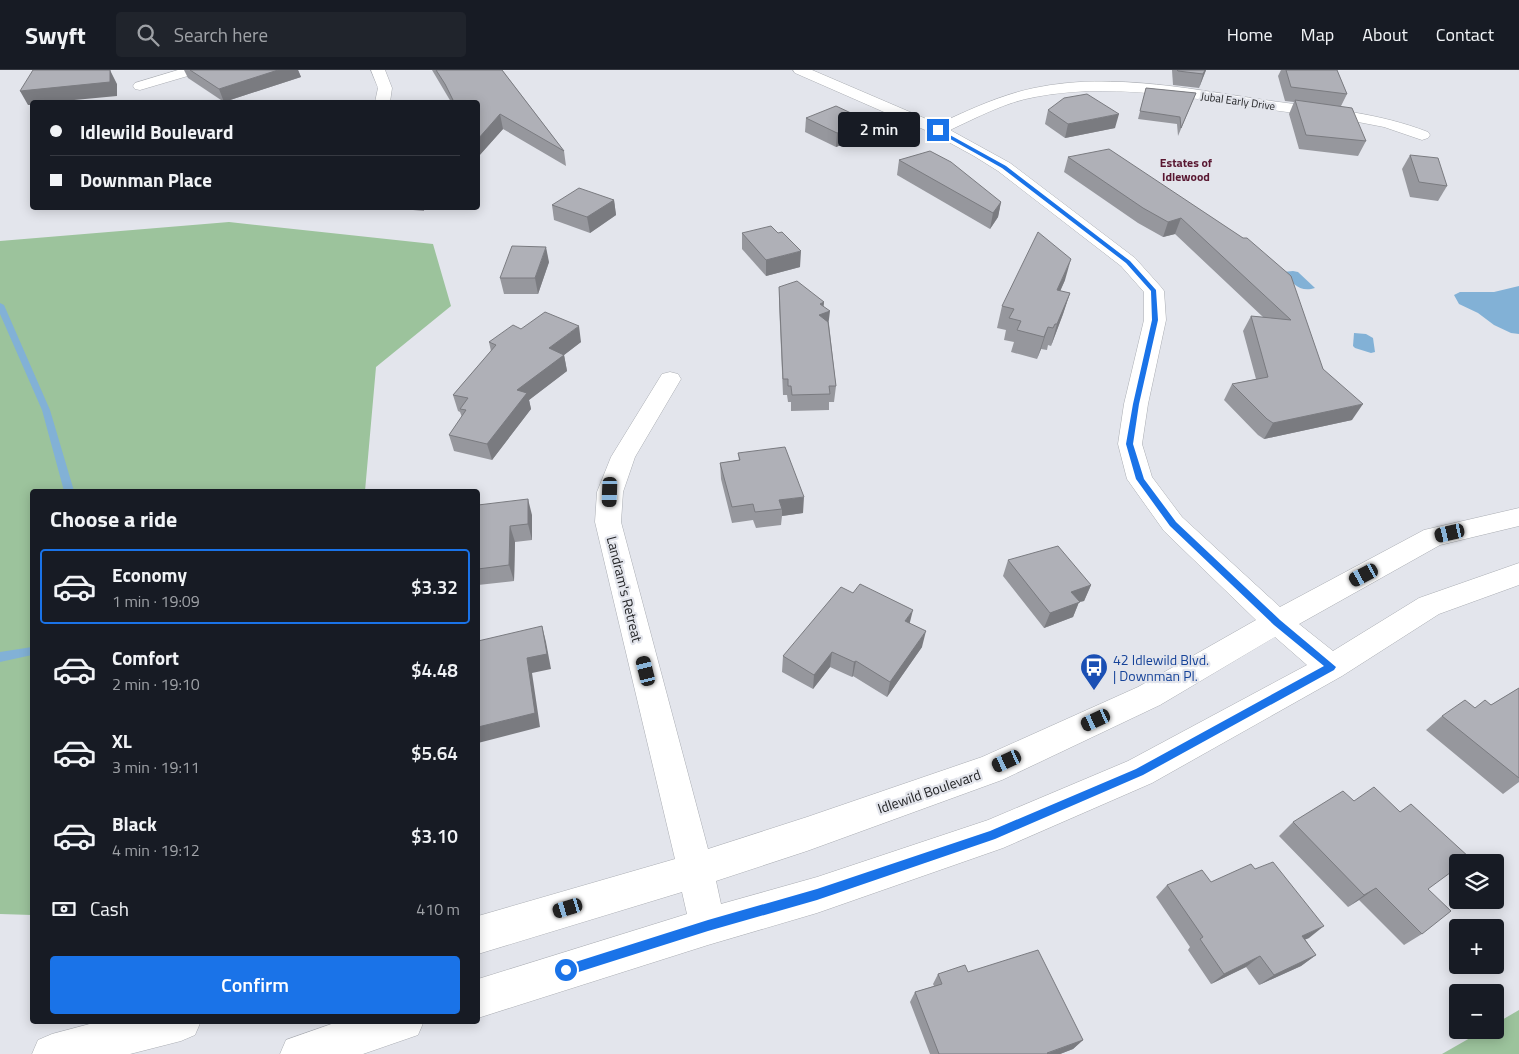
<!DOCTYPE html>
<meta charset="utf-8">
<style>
:root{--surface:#171b24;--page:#20242c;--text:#f1f3f6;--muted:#9ea1a6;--line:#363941;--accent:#1a73e8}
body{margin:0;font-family:"Titillium Web",sans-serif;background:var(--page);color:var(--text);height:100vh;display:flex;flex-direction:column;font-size:19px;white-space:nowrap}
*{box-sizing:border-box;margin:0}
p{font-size:16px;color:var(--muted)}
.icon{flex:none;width:28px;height:28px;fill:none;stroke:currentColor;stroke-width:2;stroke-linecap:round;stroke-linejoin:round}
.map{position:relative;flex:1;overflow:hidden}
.side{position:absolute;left:30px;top:419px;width:450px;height:535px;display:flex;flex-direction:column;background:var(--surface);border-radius:5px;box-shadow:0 2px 12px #0003}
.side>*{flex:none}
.guide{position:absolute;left:30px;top:30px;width:450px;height:110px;border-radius:5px;box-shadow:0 2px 12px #0003;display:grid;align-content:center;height:110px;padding:0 20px;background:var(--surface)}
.fabs{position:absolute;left:1449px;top:784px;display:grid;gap:10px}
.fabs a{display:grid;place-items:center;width:55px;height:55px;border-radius:5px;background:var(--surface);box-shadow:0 2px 12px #0003;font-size:25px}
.end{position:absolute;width:22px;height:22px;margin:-11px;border:6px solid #1a73e8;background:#fff;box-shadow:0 0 0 2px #fff}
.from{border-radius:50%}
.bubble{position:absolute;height:35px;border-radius:5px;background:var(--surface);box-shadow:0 2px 12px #0003;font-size:16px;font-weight:600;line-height:35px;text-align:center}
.car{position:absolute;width:15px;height:30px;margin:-15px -8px;border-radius:6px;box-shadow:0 0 4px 1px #0007;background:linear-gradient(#222 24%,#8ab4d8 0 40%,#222 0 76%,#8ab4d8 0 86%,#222 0)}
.guide b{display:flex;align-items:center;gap:18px;height:48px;font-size:19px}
.guide b+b{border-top:1px solid var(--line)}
.guide i{width:12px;height:12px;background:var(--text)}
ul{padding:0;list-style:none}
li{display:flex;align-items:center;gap:15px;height:75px;margin:0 10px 8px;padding:0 10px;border:2px solid transparent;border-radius:5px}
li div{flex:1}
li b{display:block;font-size:19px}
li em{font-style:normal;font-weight:600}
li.selected{border-color:var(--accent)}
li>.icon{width:45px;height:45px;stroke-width:1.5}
h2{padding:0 20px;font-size:22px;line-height:60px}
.pay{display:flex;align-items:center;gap:12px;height:55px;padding:0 20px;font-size:19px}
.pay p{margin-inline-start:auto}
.button{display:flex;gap:10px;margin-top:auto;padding:10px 20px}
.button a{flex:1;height:58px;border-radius:5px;background:var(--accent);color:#fff;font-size:20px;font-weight:600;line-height:58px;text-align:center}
header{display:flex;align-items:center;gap:30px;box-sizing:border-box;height:70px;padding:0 25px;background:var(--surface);border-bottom:1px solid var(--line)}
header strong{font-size:24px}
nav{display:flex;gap:28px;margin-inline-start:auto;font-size:18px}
.search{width:350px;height:45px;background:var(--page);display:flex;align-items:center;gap:12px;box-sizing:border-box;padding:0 18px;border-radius:5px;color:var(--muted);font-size:19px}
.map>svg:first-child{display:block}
</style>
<header>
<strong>Swyft</strong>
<div class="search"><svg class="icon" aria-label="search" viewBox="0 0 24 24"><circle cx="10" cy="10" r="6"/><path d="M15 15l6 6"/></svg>Search here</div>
<nav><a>Home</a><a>Map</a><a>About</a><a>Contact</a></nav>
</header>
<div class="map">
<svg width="1519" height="984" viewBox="0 0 1519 984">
<rect width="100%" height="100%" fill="#e3e5ec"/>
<g fill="#9cc39c">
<path d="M229 152 433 174 451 236 376 297 365 421H32V845L0 844V171Z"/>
<path d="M1519 940V984H1442L1484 960H1495V954Z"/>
</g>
<g fill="#82b1d6">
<path d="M1293 201 1298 202 1315 218C1300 223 1292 213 1283 202Z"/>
<path d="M1519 216V264L1511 263 1494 255 1478 243 1459 234 1454 225 1460 222H1494Z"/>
<path d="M1354 263 1366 264 1373 268 1375 282 1371 283 1355 278 1353 276Z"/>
</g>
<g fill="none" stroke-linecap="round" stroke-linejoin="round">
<g fill="#82b1d6" fill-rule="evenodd">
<path d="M0 233 4 235 50 340 74 421H64L42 340 0 244Z"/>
<path d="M32 577V585L0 592V582Z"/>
</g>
<g stroke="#aaadb3" stroke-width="1">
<g id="minor">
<path d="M178 0H200L198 3 140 20 135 19 133 16 135 13Z"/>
<path d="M371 0H385L392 18 390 32H375L378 18Z"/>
<path d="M793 0H812L938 54C969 40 1000 25 1034 18 1114 1 1199 21 1279 32 1330 39 1379 43 1428 62L1430 65 1428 68 1422 70 1384 57 1353 51C1319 46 1285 42 1251 37 1180 26 1107 13 1035 27 1006 32 978 47 950 60L1010 93 1135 188 1161 217 1164 221 1166 250 1148 334 1142 374 1152 407 1182 447 1280 537 1424 460 1519 438V456L1440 475 1299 554 1333 581 1419 528 1519 493V515L1439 544 1342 606 1152 713 1003 778 817 843 708 875 478 948V909L687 844 682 822 478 884V846L675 789 595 452 597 422 611 387 662 304 670 302 678 304 681 309 635 387 623 422 621 452 708 779 807 747 982 687 1138 617 1256 550 1164 461 1127 409 1118 374 1124 334 1144 250V222L1121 196 998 101 974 86 932 63 795 3ZM1275 567 1307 595 1128 691 988 750 817 807 721 834 716 811 807 781 1002 710 1160 635Z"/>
<path d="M101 951H201L195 965 181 971 130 984H32L38 970 52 964Z"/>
<path d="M340 951H424L418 965 363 984H280L286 970Z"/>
</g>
</g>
<use href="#minor" fill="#fff" fill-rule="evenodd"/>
</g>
<g fill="#96979d">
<path d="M184 0H298L301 7 224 32 188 8Z"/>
<path d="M432 0H502L564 81 566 96 503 59 478 87V32H451Z"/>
<path d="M1172 0H1206L1199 18 1173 15Z"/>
<path d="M1281 0H1337L1347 24 1341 36 1366 71 1358 86 1299 79 1289 44 1294 32 1285 31 1278 6Z"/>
<path d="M1146 18 1196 23 1178 66 1177 54 1138 49Z"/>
<path d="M1048 40 1115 58 1065 68 1045 54Z"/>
<path d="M806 48 868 51 867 65 836 77 805 62Z"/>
<path d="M1410 85 1447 116 1438 131 1410 127 1402 99Z"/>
<path d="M1068 87 1243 168 1323 299 1352 350 1264 369 1258 365 1224 330 1232 314 1256 309 1243 261 1251 246 1263 247 1175 164 1163 167 1138 153 1064 102Z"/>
<path d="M899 90 1001 132 998 147 990 159 897 105Z"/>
<path d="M614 130 616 145 590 163 554 150 552 135Z"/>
<path d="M391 138H424V141Z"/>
<path d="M742 163 800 197 766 206 742 179Z"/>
<path d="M549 192 538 224H504L500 208Z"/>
<path d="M1065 210 1060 221 1070 223 1063 244 1051 276 1048 275 1047 280 1041 279 1037 289 1011 282 1014 272 1004 270 1006 260 997 258 1002 236Z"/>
<path d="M779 217 824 232 823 236 829 254 836 316 834 332H829V340L791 341V332H788L787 325H783L779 233Z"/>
<path d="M521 259 581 272 564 285 567 301 529 330 531 339 492 390 454 381 449 365 462 347 460 342 458 341 453 325 491 281 489 272Z"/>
<path d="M738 383 803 443 782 446 781 455 756 458 753 450 732 453 721 409 720 393 739 390Z"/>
<path d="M478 435 532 445V470L515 472 514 511 478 515Z"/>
<path d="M1008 490 1091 515 1084 531 1079 532 1073 547 1044 558 1003 506Z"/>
<path d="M910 553 922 577 887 627 853 606 852 607 830 597 813 619 782 602 783 586Z"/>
<path d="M1519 618V712L1503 724 1426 660 1442 646 1491 635Z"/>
<path d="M1293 752 1428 819 1422 864 1404 875 1359 830 1348 837 1279 766Z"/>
<path d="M1211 812 1309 868 1305 869 1316 885 1301 896 1259 915 1246 897 1211 914 1188 880 1190 877 1156 827 1167 815Z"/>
<path d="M968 902 1083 970 1073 979 1060 984H930L910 932 915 922 934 916 933 914 938 904Z"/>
</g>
<g fill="#7a7b80">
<path d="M110 0 117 14V26L53 32H32V35H28L20 21Z"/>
<path d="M278 0H298L301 7 224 32 219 19Z"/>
<path d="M1205 0H1206L1199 18 1203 4Z"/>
<path d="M500 44 503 59 478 87V69Z"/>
<path d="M1119 44 1115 58 1065 68 1068 54Z"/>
<path d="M868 51 867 65 836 77 837 63Z"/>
<path d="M614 130 616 145 590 163 587 147Z"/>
<path d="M1001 132 998 147 990 159 993 143Z"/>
<path d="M1181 148 1175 164 1163 167 1168 152Z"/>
<path d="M546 177 549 192 538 224 535 208Z"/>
<path d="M801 181 800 197 766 206V190Z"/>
<path d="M1071 189 1065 210 1051 242 1057 220Z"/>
<path d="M1070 223 1063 244 1051 276 1057 254Z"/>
<path d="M824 232 823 243 830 241 828 257 819 261 820 234Z"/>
<path d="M579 256 581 272 564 285 567 301 529 330 531 339 492 390 487 374 517 320 549 278Z"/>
<path d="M1048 257 1041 279 1037 289 1044 267Z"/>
<path d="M1363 334 1352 350 1264 369 1273 353Z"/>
<path d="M804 427 803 443 782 446V439L779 430Z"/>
<path d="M528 429 532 445V470L528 454Z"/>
<path d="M510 456 515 472 514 511 509 495Z"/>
<path d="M1091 515 1084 531 1079 532 1073 547 1044 558 1050 543 1071 522Z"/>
<path d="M913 540 909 556 905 551Z"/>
<path d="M542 556 546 572 551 599 532 603 540 657 478 673V657Z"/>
<path d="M926 561 922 577 887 627 890 612Z"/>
<path d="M832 582 830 597 813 619 814 605Z"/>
<path d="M856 591 853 606 852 607 854 592Z"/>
<path d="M1376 818 1359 830 1348 837 1364 825Z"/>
<path d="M1324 856 1309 868 1287 877 1302 866Z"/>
<path d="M1316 885 1301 896 1259 915 1274 905Z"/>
<path d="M1260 886 1246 897 1211 914 1224 904Z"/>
<path d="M1083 970 1073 979 1060 984H1046Z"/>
</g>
<g fill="#afb0b7" stroke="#7a7b80">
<path d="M33 0H110V12L20 21Z"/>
<path d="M190 0H278L219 19Z"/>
<path d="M436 0H502L564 81 500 44 478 69V32H454L445 14Z"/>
<path d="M1177 0H1205L1203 4 1178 1Z"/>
<path d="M1286 0H1337L1347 24 1291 17Z"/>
<path d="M1146 18 1196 23 1181 58 1180 47 1140 41Z"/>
<path d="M1087 24 1119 44 1068 54 1048 40 1064 28Z"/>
<path d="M1295 30 1352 38 1366 71 1306 65Z"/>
<path d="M836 36 868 51 837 63 806 48Z"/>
<path d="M1109 79 1243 168H1247L1291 206 1323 299 1363 334 1273 353 1267 349 1232 314 1268 307 1251 246 1291 250 1181 148 1168 152 1143 138 1068 87Z"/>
<path d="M930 81 951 92 1001 132 993 143 899 90Z"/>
<path d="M1410 85 1438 88 1447 116 1419 112Z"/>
<path d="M579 118 614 130 587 147 552 135Z"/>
<path d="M771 156 778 163 782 162 801 181 766 190 742 163Z"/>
<path d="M1038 162 1071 189 1057 220 1070 223 1057 254H1055L1053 258 1048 257 1044 267 1017 260 1021 251 1009 248 1014 239 1002 236Z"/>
<path d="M512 176 546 177 535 208H500Z"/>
<path d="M797 211 824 232 820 234 830 241 819 245 828 252 836 316H829L830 324 792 325 791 316H788V309H783L779 217Z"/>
<path d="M545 242 579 256 549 278 564 285 517 320 527 323 487 374 449 365 466 340 460 339 468 328 453 325 496 275 489 272 513 255 521 259Z"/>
<path d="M785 377 804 427 779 430 782 439 755 442 753 434 732 437 720 393 740 390 738 383Z"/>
<path d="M528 429V454L510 456 509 495 478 499V435Z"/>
<path d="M1058 476 1091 515 1071 522 1080 532 1050 543 1008 490Z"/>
<path d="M860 514 913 540 905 551 926 561 890 612 856 591 854 592 832 582 814 605 783 586 841 517 853 523Z"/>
<path d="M542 556 547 584 527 588 535 643 478 657V571Z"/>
<path d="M1519 618V708L1442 646 1465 630 1475 638 1485 630 1491 635Z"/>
<path d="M1374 717 1400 742 1411 734 1470 788 1464 792H1458V797L1428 819 1451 841 1422 864 1376 818 1364 825 1293 752 1343 721 1354 731Z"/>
<path d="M1273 792 1324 856 1302 866 1316 885 1274 905 1260 886 1224 904 1200 869 1203 867 1167 815 1202 800 1211 812 1251 794 1255 799Z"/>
<path d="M1038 880 1083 970 1047 983 1048 984H939L915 922 942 914 938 904 965 895 968 902Z"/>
</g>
<path fill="#1a73e8" d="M936 59H939L1006 96 1130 191 1156 220 1158 250 1139 334 1133 374 1144 409 1176 452 1280 550 1336 597 1334 600 1143 705 995 769 817 830 708 861 566 906 562 904 560 900 562 896 566 895 708 850 817 819 990 761 1136 699 1324 596 1274 555 1170 456 1136 409 1126 374 1133 334 1152 250 1151 221 1126 193 1002 98 936 61Z"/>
<defs>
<g id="bus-pin" transform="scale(1.4375)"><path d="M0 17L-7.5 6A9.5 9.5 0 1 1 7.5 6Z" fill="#1a4fb4" stroke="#e3e5ec"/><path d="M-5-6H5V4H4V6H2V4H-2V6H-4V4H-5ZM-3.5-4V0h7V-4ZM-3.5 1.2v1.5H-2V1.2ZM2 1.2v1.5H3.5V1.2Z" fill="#fff"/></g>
</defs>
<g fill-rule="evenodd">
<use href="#bus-pin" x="1094" y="597"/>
</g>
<g text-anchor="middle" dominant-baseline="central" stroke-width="4.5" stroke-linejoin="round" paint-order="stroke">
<g font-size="11" fill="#232426" stroke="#e3e5ec">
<text transform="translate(1238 31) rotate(8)">Jubal Early Drive</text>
</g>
<g font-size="12" font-weight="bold" fill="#591731" stroke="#e3e5ec">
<text x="1186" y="92">Estates of<tspan x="1186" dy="14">Idlewood</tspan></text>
</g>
<g font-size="14" fill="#232426" stroke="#e3e5ec">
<text transform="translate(625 519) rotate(76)">Landram's Retreat</text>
<text transform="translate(929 721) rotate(-19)">Idlewild Boulevard</text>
</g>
<g font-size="14" fill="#164399" stroke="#e3e5ec" text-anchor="start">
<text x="1113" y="589">42 Idlewild Blvd.<tspan x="1113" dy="16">| Downman Pl.</tspan></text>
</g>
</g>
</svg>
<div class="fabs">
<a><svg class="icon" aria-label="layers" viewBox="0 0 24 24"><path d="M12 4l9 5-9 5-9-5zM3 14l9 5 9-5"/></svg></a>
<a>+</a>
<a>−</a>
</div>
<i class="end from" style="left:566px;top:900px"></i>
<i class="end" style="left:938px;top:60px"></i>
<div class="bubble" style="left:838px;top:42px;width:82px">2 min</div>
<i class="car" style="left:610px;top:422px;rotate:182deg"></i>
<i class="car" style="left:1450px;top:463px;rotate:257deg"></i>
<i class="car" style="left:1364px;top:505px;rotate:242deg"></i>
<i class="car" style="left:646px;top:601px;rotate:346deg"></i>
<i class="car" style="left:1096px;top:650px;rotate:245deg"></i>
<i class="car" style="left:1007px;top:691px;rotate:245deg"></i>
<i class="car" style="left:568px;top:838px;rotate:253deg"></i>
<div class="guide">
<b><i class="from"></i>Idlewild Boulevard</b>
<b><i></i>Downman Place</b>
</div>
<section class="side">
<h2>Choose a ride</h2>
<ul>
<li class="selected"><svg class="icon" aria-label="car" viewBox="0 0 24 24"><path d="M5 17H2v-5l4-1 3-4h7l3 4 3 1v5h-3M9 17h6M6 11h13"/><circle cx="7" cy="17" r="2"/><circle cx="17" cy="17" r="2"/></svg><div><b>Economy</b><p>1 min · 19:09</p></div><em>$3.32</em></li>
<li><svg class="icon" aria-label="car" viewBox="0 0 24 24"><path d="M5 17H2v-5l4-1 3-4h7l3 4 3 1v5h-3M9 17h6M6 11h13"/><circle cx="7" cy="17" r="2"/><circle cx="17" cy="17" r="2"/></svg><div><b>Comfort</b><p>2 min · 19:10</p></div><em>$4.48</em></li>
<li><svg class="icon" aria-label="car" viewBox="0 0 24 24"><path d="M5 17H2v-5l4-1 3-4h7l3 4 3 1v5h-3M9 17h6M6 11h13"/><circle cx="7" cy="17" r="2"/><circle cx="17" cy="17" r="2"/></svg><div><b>XL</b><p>3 min · 19:11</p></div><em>$5.64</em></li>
<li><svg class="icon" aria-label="car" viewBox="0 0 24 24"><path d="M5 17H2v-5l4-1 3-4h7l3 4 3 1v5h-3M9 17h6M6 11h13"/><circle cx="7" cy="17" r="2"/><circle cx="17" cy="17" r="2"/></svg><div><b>Black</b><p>4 min · 19:12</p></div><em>$3.10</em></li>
</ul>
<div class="pay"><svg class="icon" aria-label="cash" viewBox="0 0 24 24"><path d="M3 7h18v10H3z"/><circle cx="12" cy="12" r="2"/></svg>Cash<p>410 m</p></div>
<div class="button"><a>Confirm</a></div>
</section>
</div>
